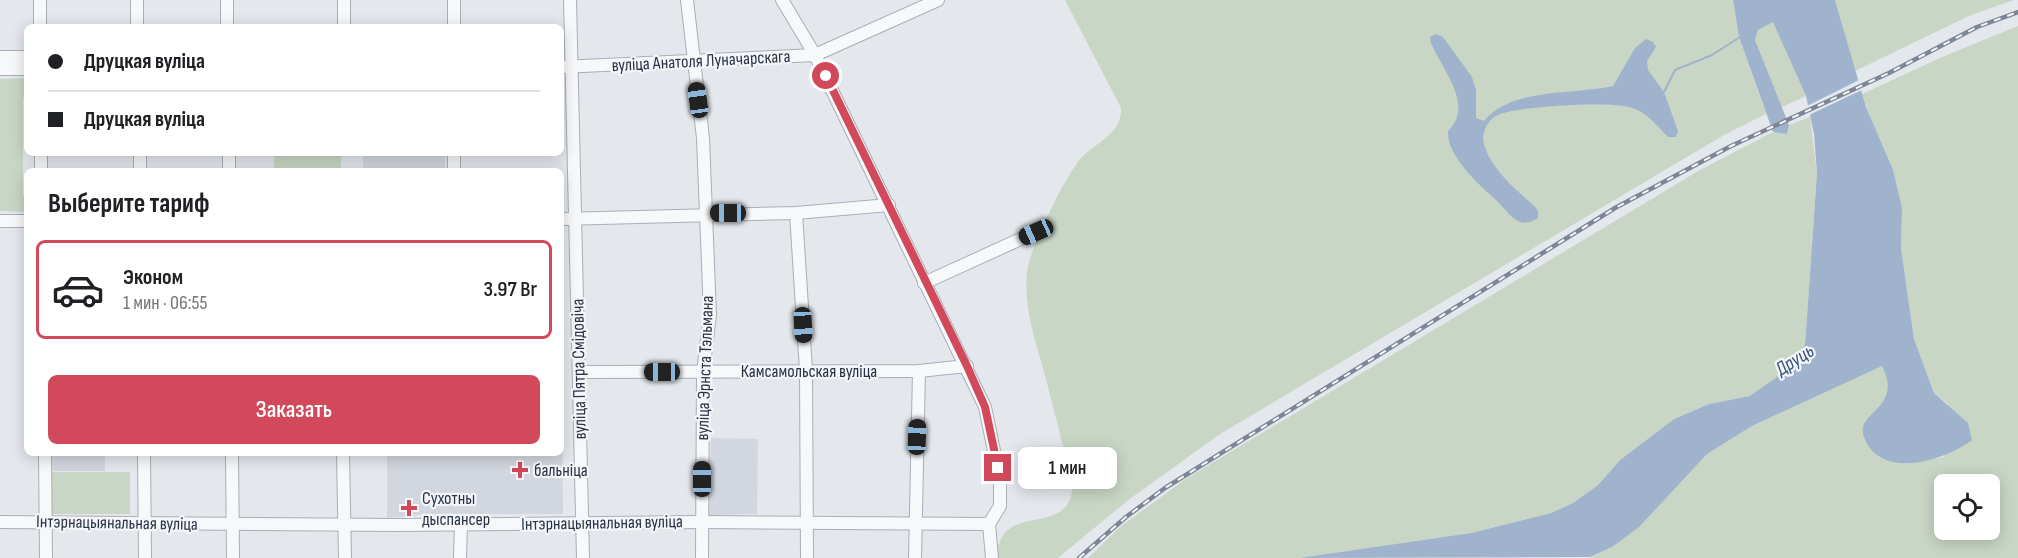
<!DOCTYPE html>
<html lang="ru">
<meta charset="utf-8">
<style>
:root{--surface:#fff;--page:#f6f6f6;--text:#202124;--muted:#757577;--line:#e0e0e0;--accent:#d1495b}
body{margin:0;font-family:"Sofia Sans Condensed",sans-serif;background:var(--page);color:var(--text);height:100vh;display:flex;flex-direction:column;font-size:22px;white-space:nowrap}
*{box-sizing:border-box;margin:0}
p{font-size:20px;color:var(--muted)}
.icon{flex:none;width:33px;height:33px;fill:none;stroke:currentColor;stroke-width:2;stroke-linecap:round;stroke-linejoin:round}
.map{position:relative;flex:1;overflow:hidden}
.panel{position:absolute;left:24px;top:168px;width:540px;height:288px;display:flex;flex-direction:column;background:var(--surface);border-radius:9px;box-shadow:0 3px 15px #0003}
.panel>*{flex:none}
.banner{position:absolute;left:24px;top:24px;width:540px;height:132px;border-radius:9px;box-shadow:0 3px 15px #0003;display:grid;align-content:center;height:132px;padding:0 24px;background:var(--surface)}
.tools{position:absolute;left:1934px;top:474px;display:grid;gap:12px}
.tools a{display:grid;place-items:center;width:66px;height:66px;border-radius:9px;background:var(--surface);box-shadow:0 3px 15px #0003;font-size:30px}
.end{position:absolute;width:27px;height:27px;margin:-14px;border:8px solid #d1495b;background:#fff;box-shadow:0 0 0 3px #fff}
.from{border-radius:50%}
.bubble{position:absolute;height:42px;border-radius:9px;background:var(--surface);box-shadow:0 3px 15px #0003;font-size:20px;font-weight:600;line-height:42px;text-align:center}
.car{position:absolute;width:18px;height:36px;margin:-18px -9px;border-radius:8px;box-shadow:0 0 4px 2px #0007;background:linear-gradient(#222 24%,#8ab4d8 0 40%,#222 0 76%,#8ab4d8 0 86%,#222 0)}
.banner b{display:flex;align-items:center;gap:21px;height:57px;font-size:22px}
.banner b+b{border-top:2px solid var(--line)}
.banner i{width:15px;height:15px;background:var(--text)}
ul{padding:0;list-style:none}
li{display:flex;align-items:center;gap:18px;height:99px;margin:0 12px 9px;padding:0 12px;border:3px solid transparent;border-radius:9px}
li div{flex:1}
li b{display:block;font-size:22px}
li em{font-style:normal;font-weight:600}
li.active{border-color:var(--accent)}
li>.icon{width:54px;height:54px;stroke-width:1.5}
h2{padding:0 24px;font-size:27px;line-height:72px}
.cta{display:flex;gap:12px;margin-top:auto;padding:12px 24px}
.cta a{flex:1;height:69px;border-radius:9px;background:var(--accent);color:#fff;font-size:24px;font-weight:600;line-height:69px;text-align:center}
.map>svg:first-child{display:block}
</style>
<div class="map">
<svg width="2018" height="558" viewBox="0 0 2018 558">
<rect width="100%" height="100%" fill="#e4e7ec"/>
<g fill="#d2d6de">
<rect x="363" y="153" width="82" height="18"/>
<path d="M562 378 563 514H431L387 518V453H561Z"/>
<path d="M711 438 758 439 757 514 709 515Z"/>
<path d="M52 453H105V471H53Z"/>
</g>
<g fill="#c9d6c5" fill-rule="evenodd">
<path d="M1065 0H1733L1739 37 1766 114 1724 135 1220 434 1127 501 1058 558H997C999 498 1068 541 1073 486 1064 450 1055 414 1046 379 1036 342 1020 300 1029 262 1035 239 1067 172 1083 156 1099 141 1122 133 1121 108Z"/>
<path d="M1835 0H2014L1971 15 1855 71Z"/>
<path d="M1773 21 1806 96 1780 108 1755 40 1758 30Z"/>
<path d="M2018 26V558H1588L1612 547 1707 454 1752 426 1883 365C1894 394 1886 401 1865 421L1884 459 1907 464 1944 457 1948 404 1934 393 1914 339 1901 248 1902 208 1862 94 1942 57ZM1944 484H1989V530H1944Z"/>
<path d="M27 78V93L23 98V196L27 198V212L0 211V79Z"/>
<path d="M1810 117 1817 173 1805 345 1788 369 1763 389 1750 396 1709 404 1674 419 1620 460 1598 485 1573 503 1551 513 1471 533 1299 558H1088L1120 527 1187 478 1700 170 1773 132 1787 134 1789 125Z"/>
<rect x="274" y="153" width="67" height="18"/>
<path d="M50 472H130V514H51Z"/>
</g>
<g fill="#9fb4cc">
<path d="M1733 0H1835L1866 107 1893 170 1902 208 1901 248 1914 339 1934 393 1968 423 1972 440C1945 461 1880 481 1864 437 1854 412 1904 409 1882 366L1752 426 1707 454 1639 527 1612 547 1590 557 1299 558 1471 533 1551 513 1573 503 1598 485 1620 460 1674 419 1709 404 1750 396 1788 369 1805 345 1817 173 1814 134 1806 96 1773 22 1758 30 1755 40 1789 125 1787 134 1773 132 1739 37Z"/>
<path d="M1436 34 1443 37 1472 77 1476 90V118L1484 121C1513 87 1573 95 1613 86L1635 48 1646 39 1653 42 1656 47 1647 61 1648 70 1664 92 1678 131 1676 137H1668C1656 125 1646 111 1629 107 1609 101 1513 106 1496 116 1487 121 1481 134 1484 144 1489 163 1507 182 1522 195 1528 201 1534 204 1538 211V218C1533 221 1527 224 1520 222 1512 219 1505 209 1499 203 1482 187 1446 157 1448 131 1475 105 1442 70 1431 43L1430 37Z"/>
</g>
<path fill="#e4e7ec" d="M1861 79 1864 89 1807 116 1805 107Z"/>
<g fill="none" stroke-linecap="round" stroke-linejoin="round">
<path stroke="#9fb4cc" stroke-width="2" d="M1664 92 1675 70 1712 55 1740 37"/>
<g stroke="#a9aeb7" stroke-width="14">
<g id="minor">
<path d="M137 0V27"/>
<path d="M227 0V27"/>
<path d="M344 0V27"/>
<path d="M570 0 583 558"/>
<path d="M687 0 703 138 710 315 703 372 702 558"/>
<path d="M782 0 815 55 985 407 1000 480V506L989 524 992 558"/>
<path d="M40 27V0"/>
<path d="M454 27V0"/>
<path d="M0 57H27"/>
<path d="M561 67 815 55 938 0"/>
<path d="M0 69H27"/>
<path d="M41 153V171"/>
<path d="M140 153V171"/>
<path d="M229 153V171"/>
<path d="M454 153V171"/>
<path d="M796 213 806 370 807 558"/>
<path d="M561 219 796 213 889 205"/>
<path d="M0 221H27"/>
<path d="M924 283 1036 232"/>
<path d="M579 372 919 371 967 366"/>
<path d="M45 453 46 558"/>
<path d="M144 453 145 558"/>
<path d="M232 453 233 558"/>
<path d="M343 453 345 558"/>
<path d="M0 522 396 525 702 522 989 524"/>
<path d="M460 558 461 525"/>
<path d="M915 558 919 371"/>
</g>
</g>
<use href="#minor" stroke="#f7f8fa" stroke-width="12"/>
<g stroke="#7d8696" stroke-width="4.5">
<path id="rail" d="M1079 558 1126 517 1165 488 1615 208 1731 146 1889 73 1977 27 2018 12"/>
</g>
<use href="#rail" stroke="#f4f6f9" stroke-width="2" stroke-dasharray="7" stroke-linecap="butt"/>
</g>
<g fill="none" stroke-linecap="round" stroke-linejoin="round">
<path stroke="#d1495b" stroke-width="8" d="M826 76 967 366 985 407 998 468"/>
</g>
<g fill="#d1495b" stroke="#f4f6f9" stroke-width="2">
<path d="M517 461h6v6h6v6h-6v6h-6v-6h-6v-6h6z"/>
<path d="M406 499h6v6h6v6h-6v6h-6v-6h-6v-6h6z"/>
</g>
<g text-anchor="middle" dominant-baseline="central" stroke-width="4.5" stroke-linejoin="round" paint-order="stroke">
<g font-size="18" fill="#2b3445" stroke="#f4f6f9">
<text transform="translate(701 61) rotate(-3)">вуліца Анатоля Луначарскага</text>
<text transform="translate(705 368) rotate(-88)">вуліца Эрнста Тэльмана</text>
<text transform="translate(579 369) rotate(-91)">вуліца Пятра Смідовіча</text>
<text x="809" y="371">Камсамольская вуліца</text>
<text transform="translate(117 523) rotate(1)">Інтэрнацыянальная вуліца</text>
<text transform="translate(602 523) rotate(-1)">Інтэрнацыянальная вуліца</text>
</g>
<g font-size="18" fill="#2b3445" stroke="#f4f6f9" text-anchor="start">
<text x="534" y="470">бальніца</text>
<text x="422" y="498">Сухотны<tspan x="422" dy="21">дыспансер</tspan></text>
</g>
<g font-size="20" font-style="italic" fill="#34527a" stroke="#f4f6f9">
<text transform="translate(1795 360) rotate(-32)">Друць</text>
</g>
</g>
</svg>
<div class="tools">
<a><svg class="icon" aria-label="locate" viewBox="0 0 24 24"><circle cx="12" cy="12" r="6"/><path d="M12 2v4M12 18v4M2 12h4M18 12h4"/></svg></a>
</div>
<i class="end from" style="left:826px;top:76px"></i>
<i class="end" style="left:998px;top:468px"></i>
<div class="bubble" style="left:1018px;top:447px;width:99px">1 мин</div>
<i class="car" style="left:698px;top:100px;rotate:352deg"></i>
<i class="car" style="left:728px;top:213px;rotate:270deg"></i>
<i class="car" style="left:1036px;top:232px;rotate:246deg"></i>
<i class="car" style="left:803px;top:325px;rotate:177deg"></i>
<i class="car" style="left:662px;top:372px;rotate:270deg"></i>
<i class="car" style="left:917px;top:437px;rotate:2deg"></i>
<i class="car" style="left:702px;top:479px;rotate:0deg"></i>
<div class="banner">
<b><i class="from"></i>Друцкая вуліца</b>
<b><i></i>Друцкая вуліца</b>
</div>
<section class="panel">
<h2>Выберите тариф</h2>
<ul>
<li class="active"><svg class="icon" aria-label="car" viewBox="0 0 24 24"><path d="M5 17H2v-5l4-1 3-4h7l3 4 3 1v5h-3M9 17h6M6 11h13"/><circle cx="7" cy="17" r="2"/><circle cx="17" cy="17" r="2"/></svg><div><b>Эконом</b><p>1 мин · 06:55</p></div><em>3.97 Br</em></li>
</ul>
<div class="cta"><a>Заказать</a></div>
</section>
</div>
